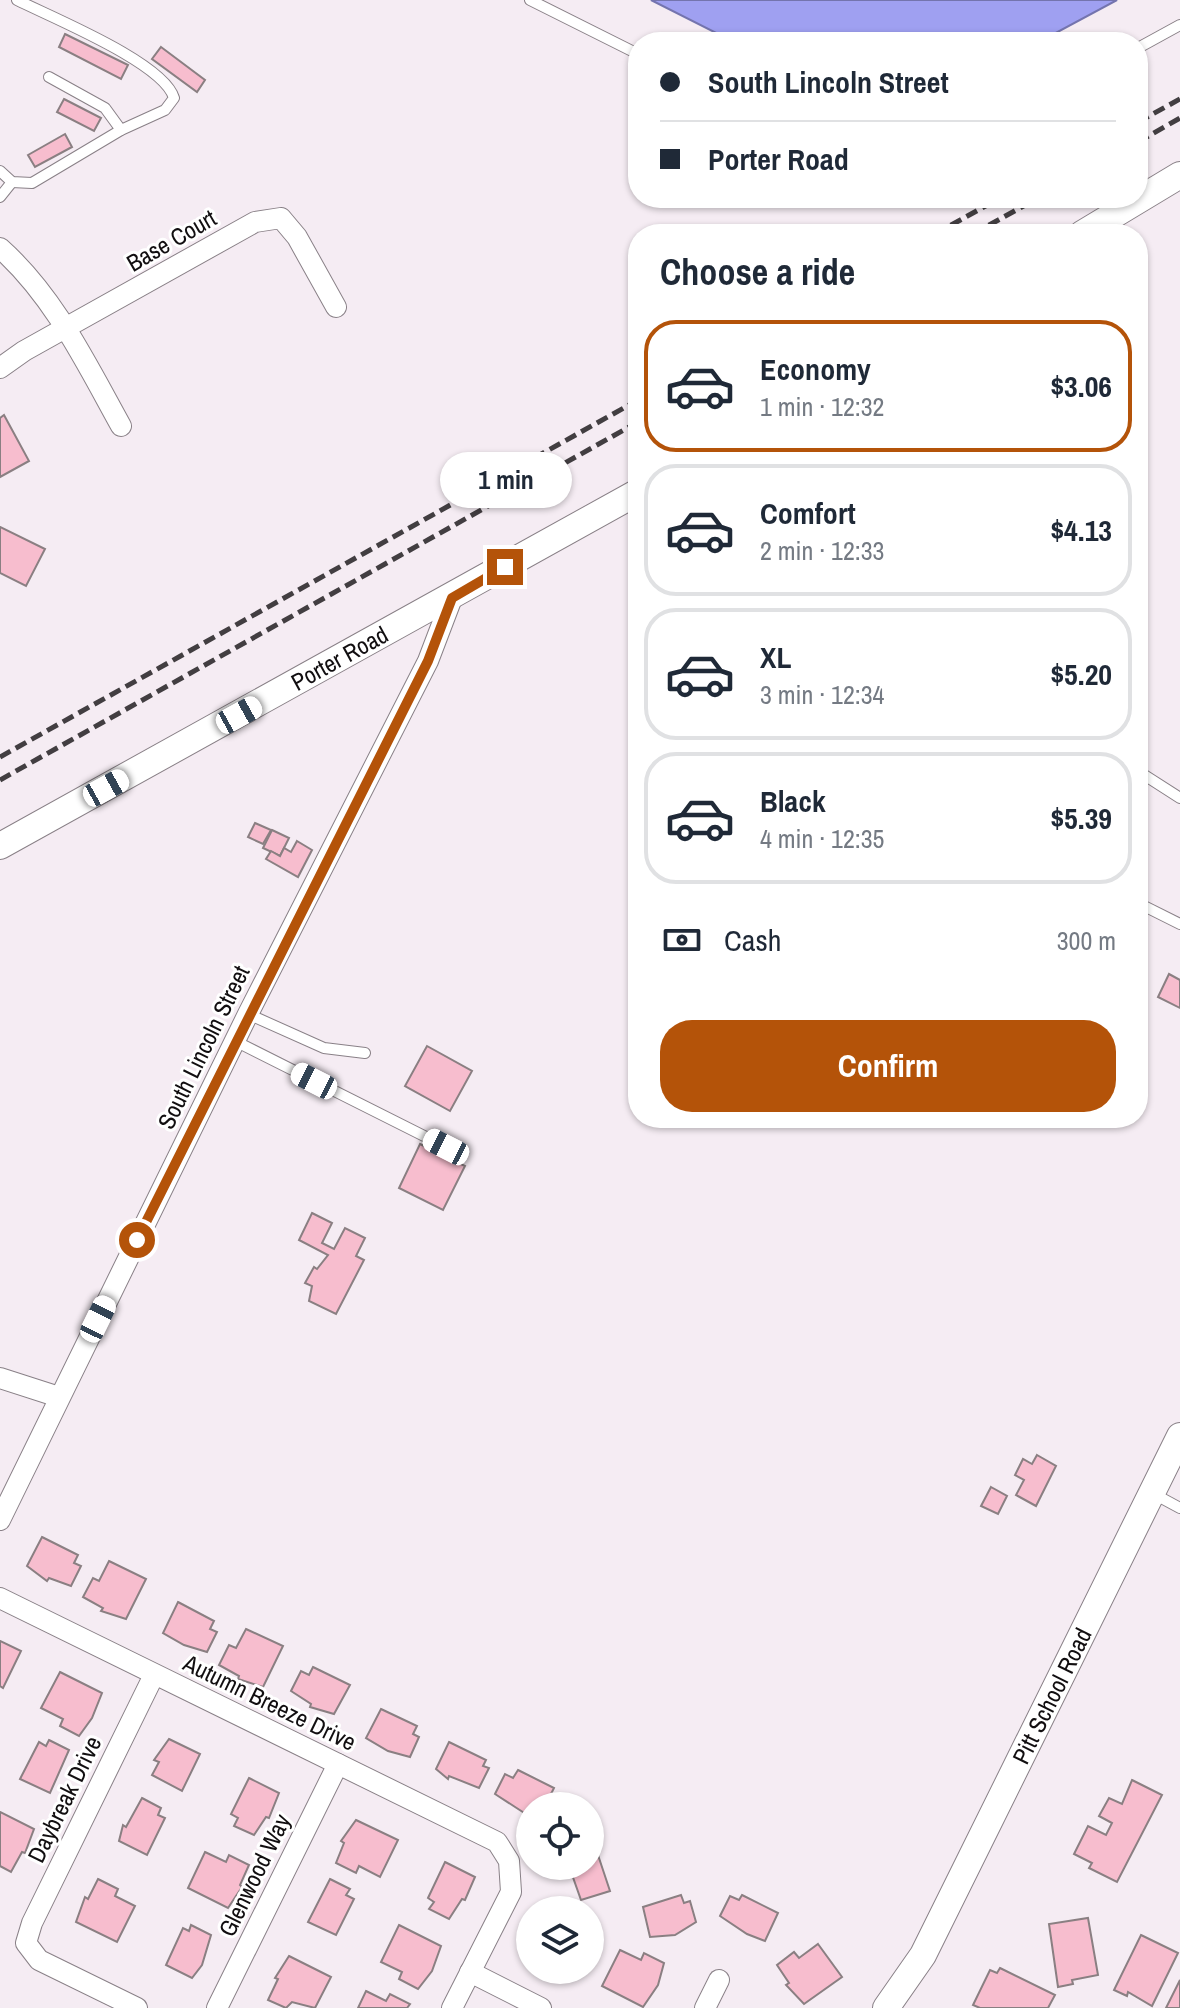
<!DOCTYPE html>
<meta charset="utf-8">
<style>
:root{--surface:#fff;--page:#f6f6f7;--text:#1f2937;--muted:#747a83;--line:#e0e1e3;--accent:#b45309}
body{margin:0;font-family:"Archivo Narrow",sans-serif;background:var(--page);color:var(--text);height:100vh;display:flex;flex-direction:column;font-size:30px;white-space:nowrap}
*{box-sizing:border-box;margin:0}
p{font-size:26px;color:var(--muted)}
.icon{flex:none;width:44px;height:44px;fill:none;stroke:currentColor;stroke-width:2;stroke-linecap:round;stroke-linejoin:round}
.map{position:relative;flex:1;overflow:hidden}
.drawer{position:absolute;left:628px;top:224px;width:520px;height:904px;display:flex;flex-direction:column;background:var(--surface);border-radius:32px;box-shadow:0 2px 6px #0004}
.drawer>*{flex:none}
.top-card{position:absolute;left:628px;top:32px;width:520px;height:176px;border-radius:32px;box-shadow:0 2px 6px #0004;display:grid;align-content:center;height:176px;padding:0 32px;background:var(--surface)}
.tools{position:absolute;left:516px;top:1792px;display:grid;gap:16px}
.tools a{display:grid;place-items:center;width:88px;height:88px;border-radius:50%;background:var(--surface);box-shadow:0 2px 6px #0004;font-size:40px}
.end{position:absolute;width:36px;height:36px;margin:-18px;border:10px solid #b45309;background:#fff;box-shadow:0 0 0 4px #fff}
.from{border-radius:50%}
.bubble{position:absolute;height:56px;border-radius:28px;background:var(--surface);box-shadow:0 2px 6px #0004;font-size:26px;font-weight:700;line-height:56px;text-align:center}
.car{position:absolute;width:24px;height:48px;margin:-24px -12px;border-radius:10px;box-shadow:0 0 6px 2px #0007;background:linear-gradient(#fff 24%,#345 0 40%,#fff 0 76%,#345 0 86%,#fff 0)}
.top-card b{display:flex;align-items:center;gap:28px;height:76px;font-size:30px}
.top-card b+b{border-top:2px solid var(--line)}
.top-card i{width:20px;height:20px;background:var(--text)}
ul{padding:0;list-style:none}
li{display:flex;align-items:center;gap:24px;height:132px;margin:0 16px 12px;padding:0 16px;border:4px solid var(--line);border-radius:32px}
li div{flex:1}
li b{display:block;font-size:30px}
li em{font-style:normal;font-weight:700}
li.on{border-color:var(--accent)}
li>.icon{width:72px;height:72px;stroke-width:1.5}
h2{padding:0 32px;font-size:36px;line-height:96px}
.pay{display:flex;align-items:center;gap:20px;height:88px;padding:0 32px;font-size:30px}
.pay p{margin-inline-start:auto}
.cta{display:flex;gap:16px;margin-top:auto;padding:16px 32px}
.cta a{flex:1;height:92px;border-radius:32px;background:var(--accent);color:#fff;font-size:32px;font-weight:700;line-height:92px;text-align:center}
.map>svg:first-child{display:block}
</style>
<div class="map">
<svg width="1180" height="2008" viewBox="0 0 1180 2008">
<rect width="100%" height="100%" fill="#f5ecf3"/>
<path fill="#9fa0f1" stroke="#7474ae" stroke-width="2" d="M651 0H1117L1039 42H734Z"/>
<g fill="#f7bdce" stroke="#8a7f82" stroke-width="2">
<path d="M65 34 128 65 121 79 59 47Z"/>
<path d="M161 47 205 80 197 92 152 59Z"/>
<path d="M64 99 101 118 94 131 57 112Z"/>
<path d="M65 134 72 147 35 167 28 155Z"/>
<path d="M4 415 29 461 0 477V418Z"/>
<path d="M0 527 45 549 26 586 0 573Z"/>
<path d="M255 823 271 830 263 844 248 837Z"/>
<path d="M272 830 289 838 280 856 263 848Z"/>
<path d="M297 841 312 850 298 877 266 859 271 851 280 856 284 848 291 852Z"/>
<path d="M1169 974 1180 980V1008L1158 997Z"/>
<path d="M427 1046 472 1071 450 1111 405 1086Z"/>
<path d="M420 1144 465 1166 443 1210 399 1188Z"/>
<path d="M312 1213 332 1223 322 1243 334 1249 345 1228 365 1238 356 1256 364 1260 336 1314 309 1301 312 1286 305 1283 314 1267 317 1269 328 1255 299 1240Z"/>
<path d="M1037 1455 1056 1466 1036 1506 1016 1495 1024 1480 1015 1475 1023 1459 1032 1464Z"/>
<path d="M991 1487 1007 1496 998 1514 981 1506Z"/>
<path d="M42 1537 78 1555 74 1563 81 1566 71 1586 49 1578 47 1581 27 1566Z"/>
<path d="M109 1561 146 1579 126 1619 101 1611 103 1608 83 1597 93 1578 99 1581Z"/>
<path d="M178 1602 214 1621 210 1629 217 1632 207 1652 184 1645 163 1633Z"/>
<path d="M246 1629 283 1646 263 1687 238 1679 239 1676 219 1665 229 1645 236 1648Z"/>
<path d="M0 1641 21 1651 3 1688 0 1686Z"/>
<path d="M313 1667 350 1685 334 1714 310 1707 311 1704 291 1691 301 1671 309 1675Z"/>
<path d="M60 1672 102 1693 92 1718 79 1736 60 1726 63 1719 41 1708Z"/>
<path d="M381 1709 417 1726 413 1734 419 1737 410 1757 388 1751 366 1738Z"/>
<path d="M169 1739 200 1754 182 1791 152 1775 159 1762 154 1760Z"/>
<path d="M49 1740 69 1750 50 1793 20 1779 39 1742 46 1746Z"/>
<path d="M449 1742 486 1760 483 1766 489 1768 479 1788 449 1776 448 1779 436 1769Z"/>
<path d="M518 1770 554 1788 545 1806H530L529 1816 495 1794 505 1774 513 1778Z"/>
<path d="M249 1778 279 1793 269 1818 266 1817 254 1835 234 1826 238 1818 231 1814Z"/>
<path d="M1132 1780 1162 1795 1117 1882 1089 1868 1092 1863 1074 1854 1088 1826 1106 1835 1112 1823 1099 1816 1109 1798 1122 1804Z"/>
<path d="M142 1798 161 1808 158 1815 165 1818 147 1855 119 1841 123 1825 126 1827Z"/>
<path d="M0 1812 34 1829 25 1853 22 1852 11 1872 0 1866Z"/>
<path d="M356 1820 398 1840 380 1877 359 1866 356 1873 336 1863 344 1843 341 1841Z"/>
<path d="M205 1852 226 1862 229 1855 249 1865 240 1885 242 1887 228 1908 188 1888Z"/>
<path d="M597 1852 610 1891 581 1900 569 1866H590V1854Z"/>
<path d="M445 1862 475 1877 465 1900 462 1899 449 1919 429 1909 434 1902 428 1898Z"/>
<path d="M98 1879 118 1889 115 1896 135 1906 117 1942 76 1922 85 1897 88 1899Z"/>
<path d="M330 1879 350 1889 346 1895 354 1899 336 1935 308 1922Z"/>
<path d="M681 1895 684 1903 690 1901 696 1922 675 1935 650 1937 643 1907Z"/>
<path d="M742 1895 778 1913 765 1941 747 1934 720 1916 730 1896 739 1900Z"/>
<path d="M1088 1918 1098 1975 1072 1980 1073 1984 1058 1987 1049 1924Z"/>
<path d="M191 1925 211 1935 202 1965 192 1978 166 1965 183 1928 189 1931Z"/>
<path d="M399 1925 441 1946 432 1971 418 1989 399 1979 402 1972 381 1962Z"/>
<path d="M1141 1935 1178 1953 1152 2006 1128 1992 1127 1996 1114 1990Z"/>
<path d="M818 1944 842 1977 804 2004 786 1985 789 1983 777 1965 794 1952 799 1958Z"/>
<path d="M620 1950 641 1960 644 1953 664 1963 658 1985 643 2007 602 1986Z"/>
<path d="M289 1956 331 1977 315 2008 292 2002 286 2008 268 2000 278 1979 275 1978Z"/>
<path d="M1000 1968 1055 1995 1048 2008H980L973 2005 990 1970 997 1973Z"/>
<path d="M1180 1980V2008H1166Z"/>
<path d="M366 1991 386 2001 390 1994 410 2004 407 2008H358Z"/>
</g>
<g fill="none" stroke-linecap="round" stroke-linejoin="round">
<g stroke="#898087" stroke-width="12">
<g id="service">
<path d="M530 0 638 54"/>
<path d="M1138 48 1180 25"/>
<path d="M49 77 105 108 121 130"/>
<path d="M0 171 12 182 32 183 121 130 165 110 174 98C164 63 53 18 17 0"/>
<path d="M0 197 12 182"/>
<path d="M1138 771 1180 798"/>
<path d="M1138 903 1180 924"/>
<path d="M248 1014 324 1048 365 1053"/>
<path d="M235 1041 446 1147"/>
<path d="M1154 1494 1180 1508"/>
</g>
</g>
<g stroke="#898087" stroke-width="22">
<g id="minor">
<path d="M0 248C54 296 86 363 121 426"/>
<path d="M0 368 24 351 255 222 281 218 297 237 336 307"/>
<path d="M0 1378 59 1397"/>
<path d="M0 1520 248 1014 428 661 452 598"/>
<path d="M0 1598 497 1842 509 1861 511 1892 452 2008"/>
<path d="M470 1972 541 2008"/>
<path d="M137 2008 39 1960 26 1943 32 1923 154 1675"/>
<path d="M217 2008 338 1764"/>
<path d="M705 2008 719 1980"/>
</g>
</g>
<g stroke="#898087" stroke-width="28">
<g id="tertiary">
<path d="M1082 234 1180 175"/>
<path id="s1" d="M0 846 638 492"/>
<path id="s2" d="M886 2008 923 1955 1180 1436"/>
</g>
</g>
<use href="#service" stroke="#fff" stroke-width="10"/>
<use href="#minor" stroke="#fff" stroke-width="20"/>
<use href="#tertiary" stroke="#fff" stroke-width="26"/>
<g stroke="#423e41" stroke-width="5" stroke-dasharray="12 6" stroke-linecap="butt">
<path d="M1138 122 1180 99"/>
<path d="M1138 142 1180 118"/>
<path d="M935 234 1000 198"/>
<path d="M973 234 1038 198"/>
<path d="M0 757 638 400"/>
<path d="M0 780 638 422"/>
</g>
</g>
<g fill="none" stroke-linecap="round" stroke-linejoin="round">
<path stroke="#b45309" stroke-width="10" d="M137 1240 428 661 452 598 505 567"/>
</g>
<g text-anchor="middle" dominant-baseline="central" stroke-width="6" stroke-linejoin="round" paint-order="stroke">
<g font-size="24" fill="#110e10" stroke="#fff">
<text transform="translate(171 240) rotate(-30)">Base Court</text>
<text stroke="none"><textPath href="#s1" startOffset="388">Porter Road</textPath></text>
<text transform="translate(203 1047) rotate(-64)">South Lincoln Street</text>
<text stroke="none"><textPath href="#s2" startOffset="354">Pitt School Road</textPath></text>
<text transform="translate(270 1702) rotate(26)">Autumn Breeze Drive</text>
<text transform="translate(64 1799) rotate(-64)">Daybreak Drive</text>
<text transform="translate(254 1875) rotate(-64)">Glenwood Way</text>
</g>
</g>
</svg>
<div class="tools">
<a><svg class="icon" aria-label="locate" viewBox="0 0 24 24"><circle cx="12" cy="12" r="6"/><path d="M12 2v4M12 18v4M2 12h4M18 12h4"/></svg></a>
<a><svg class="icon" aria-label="layers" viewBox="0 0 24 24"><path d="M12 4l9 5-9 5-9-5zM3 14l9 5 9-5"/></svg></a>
</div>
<i class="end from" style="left:137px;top:1240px"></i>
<i class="end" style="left:505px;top:567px"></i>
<div class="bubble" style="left:440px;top:452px;width:132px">1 min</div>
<i class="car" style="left:239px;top:715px;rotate:61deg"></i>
<i class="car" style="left:106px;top:788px;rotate:61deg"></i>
<i class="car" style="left:314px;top:1081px;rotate:297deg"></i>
<i class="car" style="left:446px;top:1147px;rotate:297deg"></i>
<i class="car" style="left:98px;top:1319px;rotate:26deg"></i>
<div class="top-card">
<b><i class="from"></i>South Lincoln Street</b>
<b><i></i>Porter Road</b>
</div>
<section class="drawer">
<h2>Choose a ride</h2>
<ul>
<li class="on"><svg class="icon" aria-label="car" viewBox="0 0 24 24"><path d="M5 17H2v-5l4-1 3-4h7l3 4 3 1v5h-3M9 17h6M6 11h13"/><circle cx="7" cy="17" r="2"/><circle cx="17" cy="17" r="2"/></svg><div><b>Economy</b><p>1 min · 12:32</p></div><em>$3.06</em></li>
<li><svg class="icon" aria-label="car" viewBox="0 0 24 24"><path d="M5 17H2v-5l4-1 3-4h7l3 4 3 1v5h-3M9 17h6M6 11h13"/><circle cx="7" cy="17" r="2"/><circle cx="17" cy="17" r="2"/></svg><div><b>Comfort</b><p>2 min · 12:33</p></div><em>$4.13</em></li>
<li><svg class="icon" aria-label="car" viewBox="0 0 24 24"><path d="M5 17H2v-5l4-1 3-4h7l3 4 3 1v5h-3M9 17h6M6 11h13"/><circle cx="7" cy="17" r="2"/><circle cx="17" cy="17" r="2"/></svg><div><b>XL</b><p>3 min · 12:34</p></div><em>$5.20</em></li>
<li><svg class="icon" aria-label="car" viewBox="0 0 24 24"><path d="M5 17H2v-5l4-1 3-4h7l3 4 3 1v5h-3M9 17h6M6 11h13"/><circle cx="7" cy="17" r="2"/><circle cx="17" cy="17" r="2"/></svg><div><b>Black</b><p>4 min · 12:35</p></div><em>$5.39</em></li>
</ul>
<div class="pay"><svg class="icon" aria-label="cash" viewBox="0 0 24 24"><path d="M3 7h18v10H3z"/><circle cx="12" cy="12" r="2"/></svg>Cash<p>300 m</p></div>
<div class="cta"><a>Confirm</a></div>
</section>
</div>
